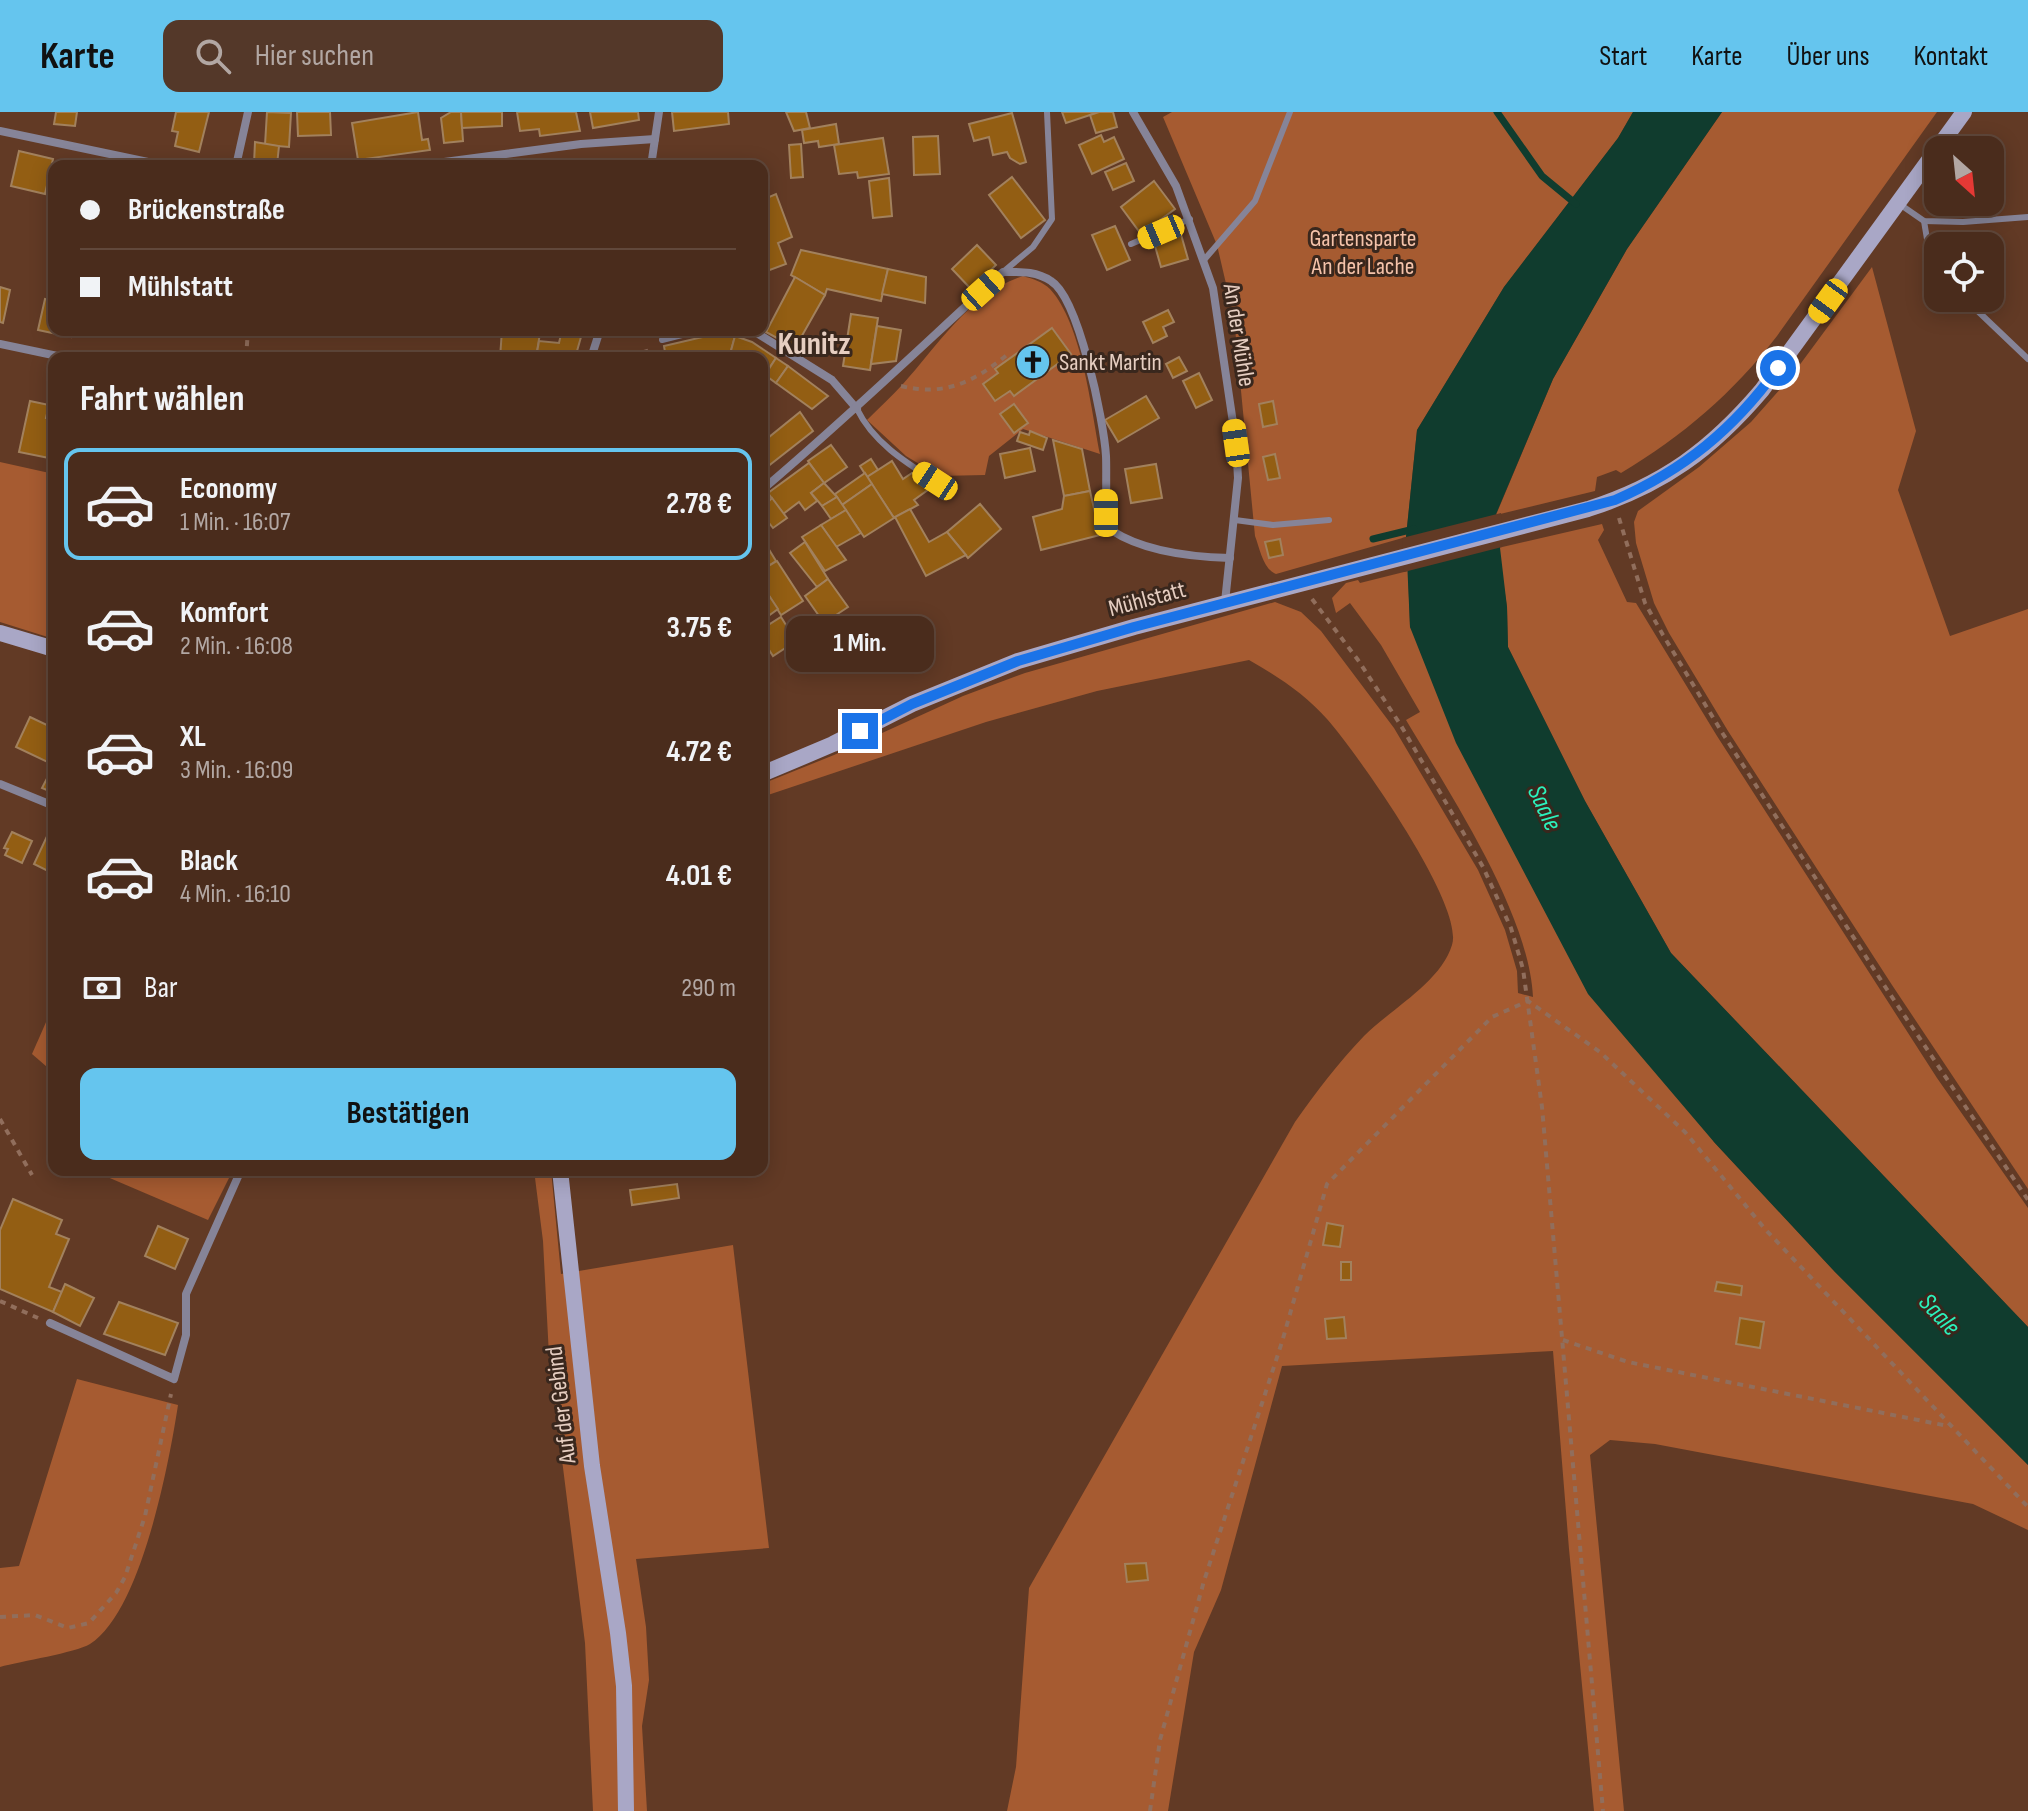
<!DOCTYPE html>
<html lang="de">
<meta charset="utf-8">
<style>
:root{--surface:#4a2c1c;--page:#543829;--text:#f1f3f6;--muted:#b2a7a3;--line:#61483b;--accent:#65c5ee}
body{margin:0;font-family:"Sofia Sans Condensed",sans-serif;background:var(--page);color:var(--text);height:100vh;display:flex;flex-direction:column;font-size:30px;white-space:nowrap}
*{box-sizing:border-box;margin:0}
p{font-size:26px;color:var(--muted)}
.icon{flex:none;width:44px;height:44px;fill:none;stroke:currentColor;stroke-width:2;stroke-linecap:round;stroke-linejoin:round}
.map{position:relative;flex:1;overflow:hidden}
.details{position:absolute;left:48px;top:240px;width:720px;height:824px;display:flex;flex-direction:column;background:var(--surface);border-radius:16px;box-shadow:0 4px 20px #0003,0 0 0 2px var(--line)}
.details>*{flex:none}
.hud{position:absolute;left:48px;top:48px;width:720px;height:176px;border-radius:16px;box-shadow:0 4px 20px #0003,0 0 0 2px var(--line);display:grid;align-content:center;height:176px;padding:0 32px;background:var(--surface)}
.needle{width:52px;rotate:153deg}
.fabs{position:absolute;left:1924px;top:24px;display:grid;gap:16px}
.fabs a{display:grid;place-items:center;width:80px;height:80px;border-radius:16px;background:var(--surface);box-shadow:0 4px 20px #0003,0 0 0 2px var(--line);font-size:40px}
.end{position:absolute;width:36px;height:36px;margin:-18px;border:10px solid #1a73e8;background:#fff;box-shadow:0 0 0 4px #fff}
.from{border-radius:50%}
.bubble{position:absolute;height:56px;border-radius:16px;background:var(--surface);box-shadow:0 4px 20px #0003,0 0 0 2px var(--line);font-size:26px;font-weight:700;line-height:56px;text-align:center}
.car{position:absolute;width:24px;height:48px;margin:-24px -12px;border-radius:10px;box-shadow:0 0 6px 2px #0007;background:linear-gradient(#f5c518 24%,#345 0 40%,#f5c518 0 76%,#345 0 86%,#f5c518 0)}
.hud b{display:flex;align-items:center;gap:28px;height:76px;font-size:30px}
.hud b+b{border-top:2px solid var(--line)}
.hud i{width:20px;height:20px;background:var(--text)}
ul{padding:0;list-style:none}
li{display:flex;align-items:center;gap:24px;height:112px;margin:0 16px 12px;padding:0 16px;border:4px solid transparent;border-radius:16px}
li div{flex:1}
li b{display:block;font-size:30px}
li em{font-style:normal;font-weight:700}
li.active{border-color:var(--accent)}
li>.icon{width:72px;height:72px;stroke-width:1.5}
h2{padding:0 32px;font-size:36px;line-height:96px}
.pay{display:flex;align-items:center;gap:20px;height:88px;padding:0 32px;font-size:30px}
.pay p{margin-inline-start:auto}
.cta{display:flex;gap:16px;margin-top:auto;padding:16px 32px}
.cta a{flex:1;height:92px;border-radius:16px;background:var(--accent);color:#111;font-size:32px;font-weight:700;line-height:92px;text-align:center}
header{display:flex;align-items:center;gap:48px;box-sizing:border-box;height:112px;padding:0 40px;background:var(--accent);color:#111}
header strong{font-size:38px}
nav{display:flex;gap:44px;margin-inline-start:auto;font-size:28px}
.search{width:560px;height:72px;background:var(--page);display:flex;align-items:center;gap:20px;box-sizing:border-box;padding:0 28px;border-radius:16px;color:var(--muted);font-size:30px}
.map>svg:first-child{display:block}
</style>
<header>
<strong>Karte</strong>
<div class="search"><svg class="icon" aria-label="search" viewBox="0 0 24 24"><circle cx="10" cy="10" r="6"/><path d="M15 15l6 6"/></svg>Hier suchen</div>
<nav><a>Start</a><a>Karte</a><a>Über uns</a><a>Kontakt</a></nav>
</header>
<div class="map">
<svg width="2028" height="1699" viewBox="0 0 2028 1699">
<rect width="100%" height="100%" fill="#623a25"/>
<g fill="#a65b31">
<path d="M1172 0H1633L1618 26 1504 175 1417 318 1406 425 1276 462C1263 457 1260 437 1255 424L1234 206 1217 133 1163 5Z"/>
<path d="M1722 0H1937L1777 224C1733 281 1683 324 1621 361L1616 358 1597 365 1595 379 1496 403 1553 267 1627 137Z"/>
<path d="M1872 155 1916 319 1898 378 1950 524 2028 497V1077L1892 873 1728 619 1669 521 1654 491 1636 431 1634 410 1638 399 1699 355 1751 310 1790 266Z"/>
<path d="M1023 164C1033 167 1043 170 1050 177 1082 212 1091 296 1100 342L1023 317 989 344 985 363 939 364 906 344 867 308C879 296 892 284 903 272 938 233 971 180 1023 164Z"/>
<path d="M0 350 54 362V527L0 510Z"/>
<path d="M1602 412 1604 418 1598 428 1627 490 1636 491 1717 624 1937 966 2028 1096V1215L1671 841 1585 689 1508 535 1507 495 1498 436Z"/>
<path d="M1408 459 1410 515 1714 1030 1835 1160 2028 1353V1418L1973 1392 1655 1332 1610 1328 1590 1343 1624 1699H1594L1569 1437 1553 1239 1282 1254 1221 1478 1194 1540 1168 1699H1007L1016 1655 1029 1476 1295 1010C1317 979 1338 951 1364 924 1391 897 1441 870 1452 833 1465 793 1356 640 1327 607 1305 582 1277 564 1249 548L1097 579 986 610 762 685V672L834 643 963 584 1025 561 1275 490 1301 500 1321 519 1394 616 1478 758 1505 818 1517 859 1518 881 1533 885C1529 801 1450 682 1406 608L1420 600 1381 533 1350 491 1336 501 1332 486 1346 471 1358 468 1360 471Z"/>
<path d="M54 892V961L32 942Z"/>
<path d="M97 1058H233L208 1108 98 1061Z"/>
<path d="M534 1058H551L561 1162 733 1133 769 1436 636 1447 646 1515 649 1568 642 1614 647 1699H593L585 1531 549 1244 543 1129Z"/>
<path d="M77 1267 178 1293C169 1352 141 1500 90 1532 75 1541 21 1549 0 1555V1456L19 1454Z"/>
</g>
<path fill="#103c2e" d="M1633 0H1722L1627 137 1553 267 1496 402 1507 495 1508 535 1585 689 1671 841 2028 1215V1353L1835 1160 1714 1030 1588 882 1456 631 1410 515 1406 425 1417 318 1504 175 1618 26Z"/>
<path fill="#623a25" d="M1501 401 1502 435 1404 460 1402 426Z"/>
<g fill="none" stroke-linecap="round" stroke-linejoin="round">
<g stroke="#103c2e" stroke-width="7">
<path d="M1497 0 1542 64 1576 92"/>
<path d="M1373 427 1414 417"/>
</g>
</g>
<g fill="#935e13" stroke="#a2815d" stroke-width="2">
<path d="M56 0H77L75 14 54 12Z"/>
<path d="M176 0H209L199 40 175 34 178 20 172 19Z"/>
<path d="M267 0 291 1 289 35 265 33Z"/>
<path d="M297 0H330L331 23 298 24Z"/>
<path d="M418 0 422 28 428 27 430 38 358 48 352 11Z"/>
<path d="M451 0H461L463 29 444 31 441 6Z"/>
<path d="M461 0H502V14L462 16Z"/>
<path d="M517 0H576L580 19 540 24 539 17 520 19Z"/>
<path d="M590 0H638L639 8 593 16Z"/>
<path d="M672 0H728L729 12 674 19Z"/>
<path d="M786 0H806L810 16 794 19Z"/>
<path d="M1062 0H1099L1066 11Z"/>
<path d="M1099 0H1113L1117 15 1096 21 1090 3Z"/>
<path d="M1012 1 1026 50 1020 52 1010 46 1007 40 993 43 989 25 974 29 969 12Z"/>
<path d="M836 12 839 32 819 35 818 29 804 31 802 18Z"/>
<path d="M1101 23 1104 30 1114 25 1124 47 1092 62 1079 33Z"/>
<path d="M938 24 940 62 914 63 913 25Z"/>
<path d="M883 26 889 62 858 66 857 60 839 62 834 33Z"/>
<path d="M255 30 279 34 277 53 254 52Z"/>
<path d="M801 32 803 65 791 66 789 33Z"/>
<path d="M19 39 53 47 45 82 11 74Z"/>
<path d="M1126 51 1134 69 1113 78 1105 60Z"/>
<path d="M1012 65 1045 108 1021 126 989 83Z"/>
<path d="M889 66 892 104 873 106 869 69Z"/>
<path d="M1154 69 1175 97 1141 122 1121 95Z"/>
<path d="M776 82 792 125 778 131 786 152 767 159 762 147V107L766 106 762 88Z"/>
<path d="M1115 114 1130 148 1107 158 1092 123Z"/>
<path d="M1180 119 1188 147 1161 155 1153 127Z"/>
<path d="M977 133 996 153 971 177 952 157Z"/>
<path d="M801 138 888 157 881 189 827 177 825 183 791 163Z"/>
<path d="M888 157 926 165 925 191 882 182Z"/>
<path d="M795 165 825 183 795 236 766 220Z"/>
<path d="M0 175 10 178 3 211 0 210Z"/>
<path d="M45 187 54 189V218H72L71 225 38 218Z"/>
<path d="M1168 198 1174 210 1163 215 1167 224 1153 231 1143 210Z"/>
<path d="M851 202 878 206 870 258 843 254Z"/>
<path d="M877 214 901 218 896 249 871 252Z"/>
<path d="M1052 216 1071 242 1014 284 1010 279 995 289 983 272 998 261 995 257Z"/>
<path d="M502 218 540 221 536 246H500Z"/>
<path d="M562 218H583L575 246H536L539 229 559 231Z"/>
<path d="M707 224H735L729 246H666L664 234Z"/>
<path d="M735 224 752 230 776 246 765 263 762 261V246H729Z"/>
<path d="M1179 245 1187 259 1173 266 1166 252Z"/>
<path d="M776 246 788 254 776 271 765 263Z"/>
<path d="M788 254 828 284 812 297 776 271Z"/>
<path d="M1199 261 1212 288 1196 296 1183 269Z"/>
<path d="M1146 284 1159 306 1118 330 1105 308Z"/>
<path d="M30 289 49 293 46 306 54 308V347L19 340Z"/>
<path d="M1273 289 1277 312 1263 315 1259 292Z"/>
<path d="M1014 292 1028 311 1014 321 1000 302Z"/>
<path d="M800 300 813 319 762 359V317L769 325Z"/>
<path d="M1030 319 1047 326 1043 338 1017 329 1020 320 1029 323Z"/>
<path d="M1053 328 1082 337 1090 379 1064 384Z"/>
<path d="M831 333 847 355 824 371 808 349Z"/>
<path d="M1030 336 1035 359 1005 366 1000 342Z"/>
<path d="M1275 342 1280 366 1268 368 1263 345Z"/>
<path d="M871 347 878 358 867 365 860 354Z"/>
<path d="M892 349 903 367 912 361 932 375 914 388 918 393 894 406 867 365Z"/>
<path d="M809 351 824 371 811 381 817 389 805 398 799 390 783 402 768 381Z"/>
<path d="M1156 352 1162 386 1131 391 1125 357Z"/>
<path d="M865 361 872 372 842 393 835 382Z"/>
<path d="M824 371 837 385 822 394 811 381Z"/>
<path d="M872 372 894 406 864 425 842 393Z"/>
<path d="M1090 379 1100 423 1041 438 1033 405 1062 397 1064 384Z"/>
<path d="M837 385 846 398 831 407 822 394Z"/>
<path d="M772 386 787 406 773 416 762 402V396Z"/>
<path d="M980 392 1001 417 968 446 947 420Z"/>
<path d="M910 397 929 430 947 420 966 443 926 464 895 405Z"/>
<path d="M846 398 861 421 836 435 821 413Z"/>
<path d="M821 413 846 448 825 459 802 425Z"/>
<path d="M1280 427 1283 443 1269 446 1265 430Z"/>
<path d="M805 430 828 467 817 475 790 441Z"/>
<path d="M765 431 776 449 762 458V433Z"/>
<path d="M777 449 803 489 781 503 762 473V458Z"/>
<path d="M828 467 848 495 824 511 805 484Z"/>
<path d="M762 473 778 497 764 507 762 504Z"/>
<path d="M781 505 796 529 773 544 762 527V517Z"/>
<path d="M30 605 53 616 54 614V653L16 635Z"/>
<path d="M54 653V681L42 676Z"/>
<path d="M12 720 32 729 22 751 5 743 8 737 4 736Z"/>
<path d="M49 720 54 722V762L34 752Z"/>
<path d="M677 1072 679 1086 632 1093 630 1078Z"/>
<path d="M13 1087 62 1108 56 1122 69 1127 49 1175 62 1180 53 1200 0 1177V1118Z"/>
<path d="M1327 1111 1343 1114 1340 1135 1323 1133Z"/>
<path d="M158 1114 188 1127 175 1157 145 1144Z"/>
<rect x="1341" y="1150" width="10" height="18"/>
<path d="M1717 1170 1742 1174 1741 1183 1715 1179Z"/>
<path d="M65 1172 94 1186 80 1214 53 1200Z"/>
<path d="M119 1190 178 1211 165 1243 104 1222Z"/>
<path d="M1344 1205 1346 1226 1327 1227 1325 1207Z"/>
<path d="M1740 1206 1764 1210 1760 1236 1736 1232Z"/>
<path d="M1146 1451 1148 1468 1127 1470 1125 1452Z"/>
</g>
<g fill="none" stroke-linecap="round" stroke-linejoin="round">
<g stroke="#916e5c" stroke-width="4" stroke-dasharray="6 6" stroke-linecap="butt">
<path d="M631 244 653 237"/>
<path d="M246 246 248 218"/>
<path d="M901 274C946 285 975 269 1008 242"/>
<path d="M1619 406 1645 491 1663 523 1723 622 1886 876 2028 1088"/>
<path d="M1312 487 1358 548 1400 612 1441 682 1483 755 1511 816 1523 857 1542 995 1603 1699"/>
<path d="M0 1007 32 1063"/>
<path d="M0 1189 38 1206"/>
<path d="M1563 1228 1628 1250 1948 1314"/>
<path d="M0 1505 35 1503 68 1516 89 1511 116 1481 125 1465 145 1404 171 1282"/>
<path d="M1150 1699 1160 1628 1204 1469 1282 1230 1327 1072 1492 905 1528 889 1600 940 1685 1020 1765 1117 2028 1395"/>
</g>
<g stroke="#868498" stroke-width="6">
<path d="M1898 91 1924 109 1963 110 2028 105"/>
<path d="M1924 109 1929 139 1938 155"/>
<path d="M1131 132 1190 107"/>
<path d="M1204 148 1255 89 1290 0"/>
<path d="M1003 160 1033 135 1052 107 1047 0"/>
<path d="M1964 186 2028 247"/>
<path d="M662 228 702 218"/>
<path d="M591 242 619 244"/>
<path d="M857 297C873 330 905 350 935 369"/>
<path d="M1235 408 1273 413 1329 408"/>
</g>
<g stroke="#868498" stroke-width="8">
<path d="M1133 0 1176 74 1213 176 1236 331 1238 366 1225 490"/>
<path d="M0 19 167 54"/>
<path d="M236 54 248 0"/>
<path d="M414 54 581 32 655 27"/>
<path d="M651 54 659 0"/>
<path d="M752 218 832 268 857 297"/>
<path d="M0 232 67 246"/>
<path d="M591 246 600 218"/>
<path d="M762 378C845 308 923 233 1003 160 1021 160 1036 159 1051 169 1079 186 1104 310 1106 344 1107 369 1104 393 1111 418 1144 440 1192 445 1230 446"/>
<path d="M0 672 54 694"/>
<path d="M50 1211 174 1267 186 1223V1182L241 1058"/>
</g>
<g stroke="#a9a7c6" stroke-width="16">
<path d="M0 521 54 537"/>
<path d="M762 662 833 632 912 592 1018 549 1134 515 1588 397C1663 373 1711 338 1762 278L1964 0"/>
<path d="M560 1058 592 1354 618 1521 624 1574 626 1699"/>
</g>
</g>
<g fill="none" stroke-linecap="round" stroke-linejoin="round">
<path stroke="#1a73e8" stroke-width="10" d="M860 619 912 592 1018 549 1134 515 1615 388C1684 358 1734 317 1778 256"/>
</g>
<defs>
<g id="church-disc" transform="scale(1.8)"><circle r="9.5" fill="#65c5ee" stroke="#39271d"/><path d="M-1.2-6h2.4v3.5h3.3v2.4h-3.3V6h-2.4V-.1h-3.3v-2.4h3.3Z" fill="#111"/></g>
</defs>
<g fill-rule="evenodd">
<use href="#church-disc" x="1033" y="250"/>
</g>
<g text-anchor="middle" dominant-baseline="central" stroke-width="6" stroke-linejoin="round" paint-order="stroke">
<g font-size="24" fill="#f5c3aa" stroke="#39271d">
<text x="1363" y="126">Gartensparte<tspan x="1363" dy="28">An der Lache</tspan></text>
</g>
<g font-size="24" fill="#e6cec1" stroke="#39271d">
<text transform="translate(1239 223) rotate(81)">An der Mühle</text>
<text transform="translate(1147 487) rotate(-15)">Mühlstatt</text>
<text transform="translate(561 1293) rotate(-97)">Auf der Gebind</text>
</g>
<g font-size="24" fill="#e6cec1" stroke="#39271d" text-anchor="start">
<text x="1059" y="250">Sankt Martin</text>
</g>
<g font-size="26" font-style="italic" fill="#2bf1bc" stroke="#39271d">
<text transform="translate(1544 696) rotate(65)">Saale</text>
<text transform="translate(1939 1203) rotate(47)">Saale</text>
</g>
<g font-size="32" font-weight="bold" fill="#e6cec1" stroke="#39271d">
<text x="814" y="232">Kunitz</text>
</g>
</g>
</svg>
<div class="fabs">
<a><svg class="needle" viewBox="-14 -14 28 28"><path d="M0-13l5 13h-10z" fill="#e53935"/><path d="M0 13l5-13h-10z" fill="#b2a7a3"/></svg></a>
<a><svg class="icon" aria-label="locate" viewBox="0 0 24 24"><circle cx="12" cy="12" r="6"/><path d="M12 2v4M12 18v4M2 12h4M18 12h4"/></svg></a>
</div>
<i class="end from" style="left:1778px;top:256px"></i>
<i class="end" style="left:860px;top:619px"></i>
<div class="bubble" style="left:786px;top:504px;width:148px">1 Min.</div>
<i class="car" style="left:1161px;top:120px;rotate:247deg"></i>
<i class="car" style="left:983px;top:178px;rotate:48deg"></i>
<i class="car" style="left:1828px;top:189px;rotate:216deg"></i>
<i class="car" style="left:1236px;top:331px;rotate:352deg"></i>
<i class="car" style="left:935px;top:369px;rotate:303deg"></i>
<i class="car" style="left:1106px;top:401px;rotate:0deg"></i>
<div class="hud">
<b><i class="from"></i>Brückenstraße</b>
<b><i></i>Mühlstatt</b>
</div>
<section class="details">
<h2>Fahrt wählen</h2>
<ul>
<li class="active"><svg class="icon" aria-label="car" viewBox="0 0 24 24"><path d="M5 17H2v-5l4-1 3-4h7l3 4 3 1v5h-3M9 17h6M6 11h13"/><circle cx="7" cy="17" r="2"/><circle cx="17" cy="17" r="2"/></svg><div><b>Economy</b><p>1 Min. · 16:07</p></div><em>2.78 €</em></li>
<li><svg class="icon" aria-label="car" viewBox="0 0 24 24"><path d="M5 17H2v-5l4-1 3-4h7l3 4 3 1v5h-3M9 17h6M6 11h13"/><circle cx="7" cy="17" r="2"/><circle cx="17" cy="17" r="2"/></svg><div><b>Komfort</b><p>2 Min. · 16:08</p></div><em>3.75 €</em></li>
<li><svg class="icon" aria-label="car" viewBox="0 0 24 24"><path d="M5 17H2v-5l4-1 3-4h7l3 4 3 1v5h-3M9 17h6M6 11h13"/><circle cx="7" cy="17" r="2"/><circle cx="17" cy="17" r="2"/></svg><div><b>XL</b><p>3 Min. · 16:09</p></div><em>4.72 €</em></li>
<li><svg class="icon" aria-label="car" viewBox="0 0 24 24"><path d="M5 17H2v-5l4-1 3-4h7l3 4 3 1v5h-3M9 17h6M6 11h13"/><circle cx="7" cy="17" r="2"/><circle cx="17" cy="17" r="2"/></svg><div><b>Black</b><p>4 Min. · 16:10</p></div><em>4.01 €</em></li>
</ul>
<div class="pay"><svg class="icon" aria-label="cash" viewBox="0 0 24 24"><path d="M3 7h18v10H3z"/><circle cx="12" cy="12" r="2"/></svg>Bar<p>290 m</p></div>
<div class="cta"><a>Bestätigen</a></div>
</section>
</div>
